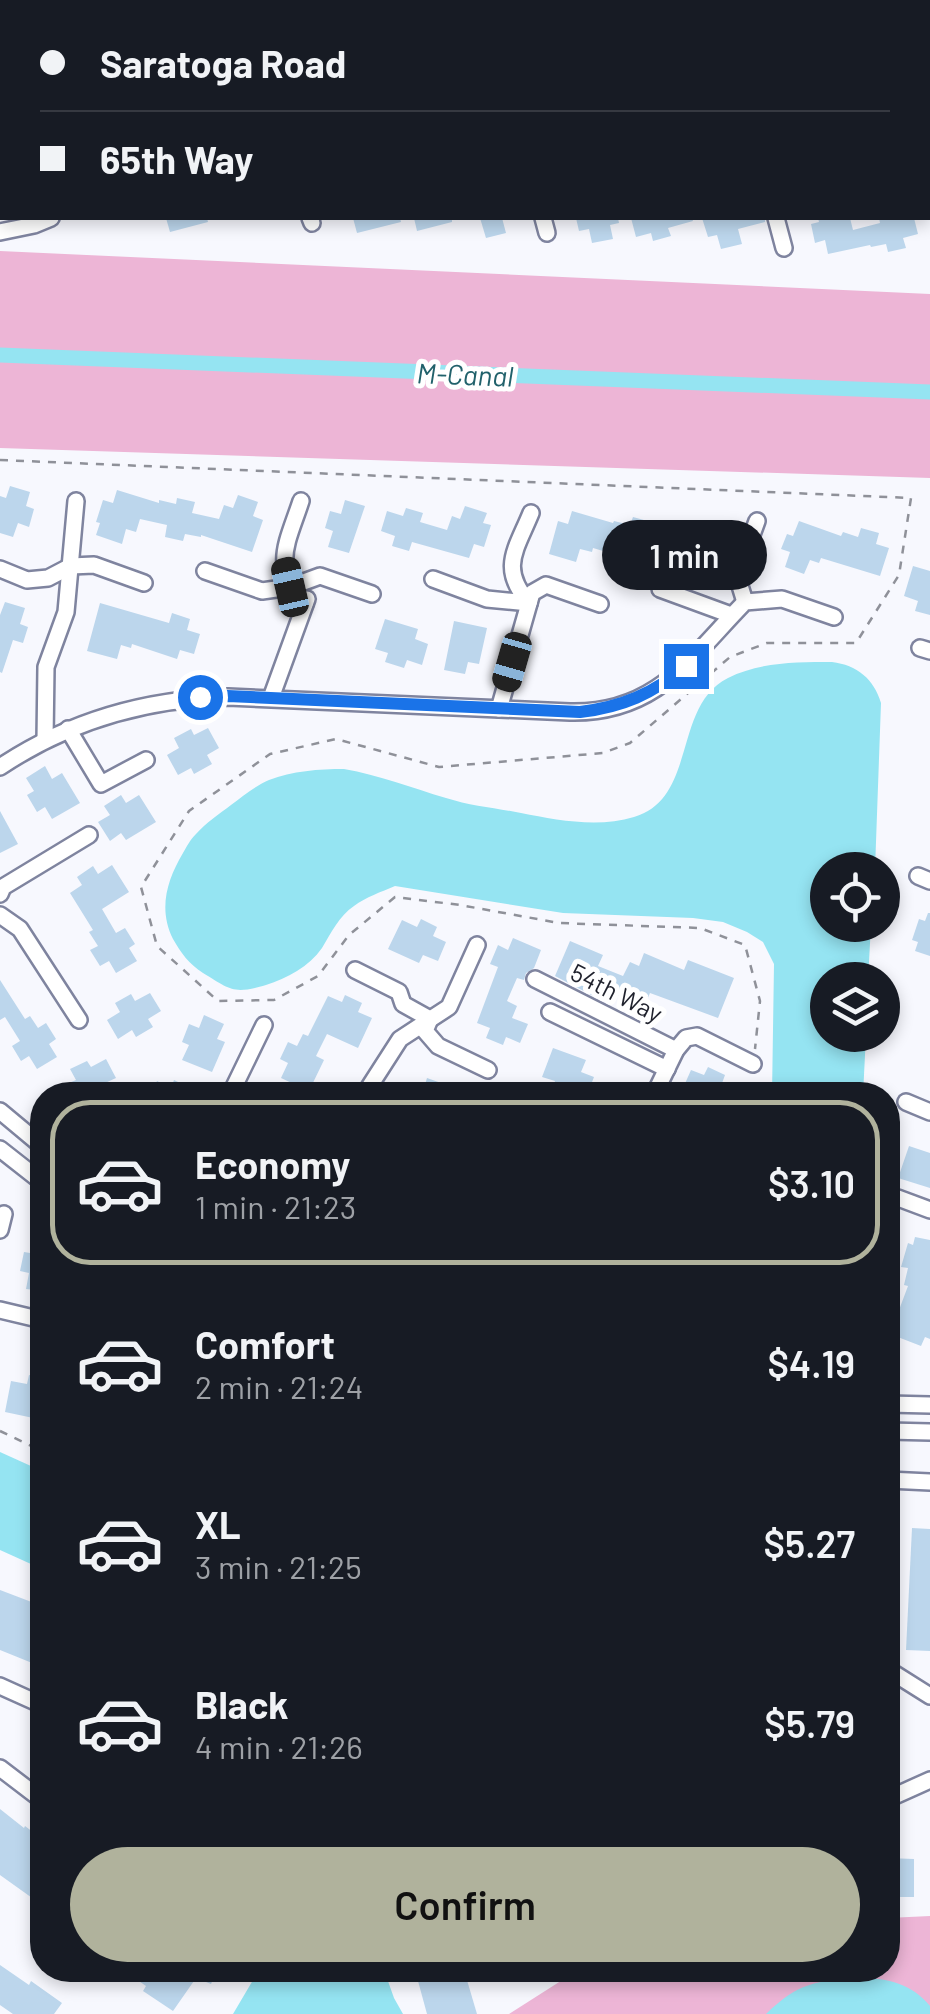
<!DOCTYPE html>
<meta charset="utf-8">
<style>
:root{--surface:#171b24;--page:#242831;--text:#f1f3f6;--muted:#9ea1a6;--line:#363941;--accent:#b0b29c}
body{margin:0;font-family:Barlow,sans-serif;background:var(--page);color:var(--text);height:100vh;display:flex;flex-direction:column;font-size:38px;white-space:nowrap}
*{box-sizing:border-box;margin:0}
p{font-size:32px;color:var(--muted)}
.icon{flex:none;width:55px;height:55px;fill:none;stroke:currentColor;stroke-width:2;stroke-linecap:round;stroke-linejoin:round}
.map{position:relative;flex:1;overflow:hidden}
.details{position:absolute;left:30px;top:1082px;width:870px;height:900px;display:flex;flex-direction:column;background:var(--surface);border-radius:40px;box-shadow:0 5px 15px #0003}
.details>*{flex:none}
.top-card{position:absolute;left:0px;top:0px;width:930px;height:220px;box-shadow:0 5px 15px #0003;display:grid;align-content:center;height:220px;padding:0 40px;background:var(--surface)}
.controls{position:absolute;left:810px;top:852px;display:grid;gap:20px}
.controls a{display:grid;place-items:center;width:90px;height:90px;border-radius:50%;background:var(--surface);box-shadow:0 5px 15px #0003;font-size:50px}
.end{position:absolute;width:45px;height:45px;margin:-22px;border:12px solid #1a73e8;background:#fff;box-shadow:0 0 0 5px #fff}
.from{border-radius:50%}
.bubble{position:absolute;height:70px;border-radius:35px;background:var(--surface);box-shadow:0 5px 15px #0003;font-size:32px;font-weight:600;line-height:70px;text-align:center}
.car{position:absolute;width:30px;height:60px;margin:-30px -15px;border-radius:12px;box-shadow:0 0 8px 2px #0007;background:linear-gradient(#222 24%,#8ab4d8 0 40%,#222 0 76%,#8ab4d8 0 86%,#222 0)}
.top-card b{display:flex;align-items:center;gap:35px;height:95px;font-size:38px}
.top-card b+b{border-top:2px solid var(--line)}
.top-card i{width:25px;height:25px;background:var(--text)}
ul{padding:18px 0 0;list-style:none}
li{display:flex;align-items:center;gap:30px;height:165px;margin:0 20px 15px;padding:0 20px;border:5px solid transparent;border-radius:40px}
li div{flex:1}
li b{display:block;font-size:38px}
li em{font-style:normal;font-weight:600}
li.current{border-color:var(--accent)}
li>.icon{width:90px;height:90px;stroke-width:1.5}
.button{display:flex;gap:20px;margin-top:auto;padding:20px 40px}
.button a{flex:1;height:115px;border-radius:60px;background:var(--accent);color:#111;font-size:40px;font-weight:600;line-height:115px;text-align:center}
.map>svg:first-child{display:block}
</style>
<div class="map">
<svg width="930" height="2014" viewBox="0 0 930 2014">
<rect width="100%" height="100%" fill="#f7f8fe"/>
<g fill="#edb5d6">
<path d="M0 251 930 294V478L0 448Z"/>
<path d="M930 1916V2014H509L578 1970H888V1918Z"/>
</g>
<g fill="#95e4f2">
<path d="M832 662C857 665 874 679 881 703L875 870H828V925H871L868 980H828V1035H866L863 1095H772L774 964 763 942 747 932 723 922 693 918 563 913 395 886C381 892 366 897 354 906 339 916 331 933 322 948 309 967 287 978 266 985 232 995 230 989 203 973 189 964 181 953 173 939 158 909 167 880 183 853 187 846 190 840 196 834 206 823 219 814 231 805 243 796 255 786 269 780 292 771 319 769 344 769 379 775 412 788 446 798 471 806 496 808 521 813 556 820 598 828 634 817 698 798 672 706 728 678 759 662 798 662 832 662Z"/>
<path d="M0 1452 42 1471V1569L0 1550Z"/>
<path d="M259 1970H384L394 1998 403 2014H233Z"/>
<path d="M860 1978C888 1978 912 1984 930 2006V2014H766C799 1982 816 1981 860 1978Z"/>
</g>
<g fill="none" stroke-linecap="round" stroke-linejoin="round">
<path stroke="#95e4f2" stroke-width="15" d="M0 355 930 392"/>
</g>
<g fill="#bcd6ec">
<path d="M166 218H207L208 222 170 232Z"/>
<path d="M353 218H400L401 222 357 233Z"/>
<path d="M414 218H452V222L417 231Z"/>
<path d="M480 218H502L506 233 486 238Z"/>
<path d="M576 218H618L619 223 610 225 613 239 592 243 589 229 579 231Z"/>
<path d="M631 218H692L693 221 668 228 671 236 653 241 651 233 636 237Z"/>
<path d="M702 218H765V222L738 229 742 244 721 249 717 235 708 237Z"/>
<path d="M818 218H850L853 230 880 223 879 218H914L918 234 903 238 906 248 888 252 886 244 871 247 870 245 828 254 825 240 815 243 811 224 819 222Z"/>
<path d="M10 486 30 492 26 506 34 509 29 527 18 523 13 537 0 533V496L6 498Z"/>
<path d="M117 490 159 503V500L176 504 177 498 195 502 192 513 219 519 224 505 233 508 238 495 258 502 253 516 263 520 252 552 201 535V537L185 534 183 541 165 537 167 525 140 519 136 532 126 529 122 544 96 535 100 523 96 522 103 500 113 503Z"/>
<path d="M345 500 365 506 349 553 328 547 333 531 325 528 330 511 341 514Z"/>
<path d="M465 506 487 513 483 523 491 525 484 547 474 544 469 558 412 542 409 551 392 546 395 536 381 531 387 511 403 516 406 508 423 513 420 522 447 530 452 516 460 519Z"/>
<path d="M572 511 613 523 614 521 630 525 633 517 651 522 648 534 661 538 655 558 640 553 637 561 593 548 592 552 580 549 576 562 549 554 558 521 568 524Z"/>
<path d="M799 521 841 536 843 532 858 537 861 528 879 533 876 544 889 548 880 576 821 558 819 563 810 560 804 574 785 567 790 552 781 549 787 534 793 536Z"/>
<path d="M913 566 930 571V615L915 611 918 601 904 596Z"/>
<path d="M5 602 25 608 20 624 28 627 23 643 13 640 2 673 0 672V615Z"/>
<path d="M100 603 169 623 172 613 190 619 187 630 200 634 194 654 180 650 177 659 132 644 131 648 121 645 117 659 87 651Z"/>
<path d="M385 619 418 629 415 639 428 644 422 665 407 660 404 668 385 662 388 653 375 649Z"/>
<path d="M454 621 487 628 479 664 468 662 465 674 444 670Z"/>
<path d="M208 728 219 748 207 755 212 764 194 774 191 768 178 775 167 755 179 748 174 738 191 729 194 735Z"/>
<path d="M45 766 52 779 62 773 80 803 52 819 45 807 37 812 27 795 34 791 26 778Z"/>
<path d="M121 795 126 803 139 795 156 822 126 840 121 833 110 841 98 822 110 815 104 806Z"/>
<path d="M0 811 18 844 0 853Z"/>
<path d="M112 865 129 892 102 909 116 933 125 928 135 944 129 948 137 961 116 973 109 961 100 966 90 950 98 946 89 932 93 930 70 893 82 885 77 877 93 866 98 874Z"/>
<path d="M928 913H930V956L915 951 918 942 912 940 919 919 925 921Z"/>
<path d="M421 919 437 927 433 936 446 942 438 961 423 955 419 963 388 949 402 920 417 927Z"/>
<path d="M513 938 541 950 534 968 526 973 524 980 517 978 507 1001 517 1006 512 1018 528 1024 520 1043 506 1037 503 1045 486 1038 490 1028 477 1023 498 967 490 964 498 945 508 950Z"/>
<path d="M570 941 603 955 598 966 623 976 630 962 639 966 644 953 684 970 688 960 734 978 718 1018 650 993 644 1007 603 989 599 999 555 976Z"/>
<path d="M0 980 25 1019 30 1016 38 1028 46 1023 56 1039 49 1044 57 1057 37 1069 29 1056 21 1061 12 1046 20 1041 5 1017 0 1020Z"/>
<path d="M150 993 161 1011 148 1019 153 1027 136 1037 132 1030 118 1039 107 1020 120 1012 115 1003 131 994 135 1001Z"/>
<path d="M345 995 362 1003 358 1012 372 1018 358 1048 327 1034 316 1056 324 1060 309 1091 281 1078 288 1063 280 1059 288 1042 297 1046 303 1034 308 1036 328 996 342 1002Z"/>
<path d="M204 1015 224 1024 217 1039 225 1042 212 1072 182 1060 189 1045 182 1042 189 1024 199 1028Z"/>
<path d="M553 1048 586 1060 581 1072 594 1077 587 1095 571 1091 569 1095 551 1092 555 1081 542 1077Z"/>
<path d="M106 1059 116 1078 103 1084 109 1095H69L64 1085 76 1080 70 1069 87 1061 91 1067Z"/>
<path d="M708 1067 725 1075 721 1086 742 1095H680L691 1070 704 1075Z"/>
<path d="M427 1078 444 1084 441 1095H422Z"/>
<path d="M174 1080 205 1095H150L157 1081 171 1088Z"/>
<path d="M909 1146 930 1153V1188L898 1178Z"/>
<path d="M915 1237 930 1240V1339L925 1337 921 1346 890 1334 908 1286 904 1285 908 1268 901 1267 908 1243 913 1245Z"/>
<path d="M24 1252 42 1255V1291L26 1289 29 1273 20 1271Z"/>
<path d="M29 1375 42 1378V1411L40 1410 38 1419 5 1412 11 1381 27 1384Z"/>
<path d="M912 1528 930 1529V1651L906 1650Z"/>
<path d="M0 1590 42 1606V1667L0 1650Z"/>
<path d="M0 1809 24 1828 25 1826 42 1839V1905L0 1875Z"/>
<path d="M888 1858 914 1859V1897H888Z"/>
<path d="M0 1965 29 1985 31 1981 62 2003 54 2014H13L0 2005Z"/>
<path d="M123 1970H217L211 1984 196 1978 173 2011 143 1991 146 1986Z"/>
<path d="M415 1970H464L477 2014H427Z"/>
</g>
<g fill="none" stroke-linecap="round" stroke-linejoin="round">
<g stroke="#7f849f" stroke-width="20">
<g id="minor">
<path d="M496 0 502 2"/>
<path d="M877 0 879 2"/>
<path d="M170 2 171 0"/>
<path d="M295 2V0"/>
<path d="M406 2 407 0"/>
<path d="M530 2 531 0"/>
<path d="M749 2 752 0"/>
<path d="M928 65 930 69"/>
<path d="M0 93 2 94"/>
<path d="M310 218 312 223"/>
<path d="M543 218 547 233"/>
<path d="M776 218 784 248"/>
<path d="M0 232 34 225 51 218"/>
<path d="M301 501C287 544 271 566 305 604"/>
<path d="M0 569 27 580 48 578 71 566 94 565 144 583"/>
<path d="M205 571 262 591 290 587 320 576 372 594"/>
<path d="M433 579 487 599 529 603"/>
<path d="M660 589 731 615"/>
<path d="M745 602 737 576 757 521"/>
<path d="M529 603C499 568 516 550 531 513"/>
<path d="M920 648 930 651"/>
<path d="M271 698 307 599"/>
<path d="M499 709 532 593 546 585 600 604"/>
<path d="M68 729 101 784 146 760"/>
<path d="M45 740 46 667 66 612 76 501"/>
<path d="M0 767C69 721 145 699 228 697L570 712C657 714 691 657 745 602L782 599 834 617"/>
<path d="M918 876 930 881"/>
<path d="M0 894 3 887 89 835"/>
<path d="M0 915 20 929 79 1020"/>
<path d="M355 970 399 992 403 1004 430 1019 425 1031 438 1046 488 1070"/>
<path d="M535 979 676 1050"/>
<path d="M550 1012 667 1069"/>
<path d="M230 1095 264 1025"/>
<path d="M364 1095 400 1039 449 1007 477 945"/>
<path d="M654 1095 676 1050 686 1038 697 1036 753 1064"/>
<path d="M906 1102 930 1112"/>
<path d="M0 1111 42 1146"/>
<path d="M0 1149 42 1182"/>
<path d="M898 1198 930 1210"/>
<path d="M0 1230 4 1214"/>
<path d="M0 1310 42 1320"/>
<path d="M888 1404 930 1405"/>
<path d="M888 1431 930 1432"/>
<path d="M888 1480 930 1482"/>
<path d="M895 1674 930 1696"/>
<path d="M0 1686 42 1705"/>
<path d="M0 1768 42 1800"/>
<path d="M888 1799 930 1780"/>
</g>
</g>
<g stroke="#8f9199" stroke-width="2.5" stroke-dasharray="8 8" stroke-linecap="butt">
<path d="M0 460 911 498 899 575 856 643H767L730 657 630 743 603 753 439 767 336 739 270 754 189 811 141 887 157 946 218 1001 274 1000 318 976 349 935 395 897 460 905 559 923 700 928 745 945 760 1001 755 1049"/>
<path d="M753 1095V1082"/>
<path d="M0 1431 42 1451"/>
</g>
<use href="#minor" stroke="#fff" stroke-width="15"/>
</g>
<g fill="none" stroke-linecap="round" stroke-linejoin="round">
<path stroke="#1a73e8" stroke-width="12" d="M200 697 228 696 580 712C622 707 653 694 686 666"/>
</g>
<g text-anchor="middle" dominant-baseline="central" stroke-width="10" stroke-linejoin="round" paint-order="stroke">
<g font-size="25" fill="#1f212c" stroke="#fff">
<text transform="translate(617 992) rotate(27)">54th Way</text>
</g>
<g font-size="28" font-style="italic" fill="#21616b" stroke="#fff">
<text transform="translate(465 374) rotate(2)">M-Canal</text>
</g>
</g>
</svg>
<div class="controls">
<a><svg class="icon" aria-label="locate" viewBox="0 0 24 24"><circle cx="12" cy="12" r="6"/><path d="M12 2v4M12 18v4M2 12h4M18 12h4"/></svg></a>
<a><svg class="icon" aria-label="layers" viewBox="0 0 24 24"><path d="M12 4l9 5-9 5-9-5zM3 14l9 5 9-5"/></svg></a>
</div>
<i class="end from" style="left:200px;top:697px"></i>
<i class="end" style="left:686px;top:666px"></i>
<div class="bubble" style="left:602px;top:520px;width:165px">1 min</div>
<i class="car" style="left:290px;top:587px;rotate:347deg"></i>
<i class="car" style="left:512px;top:662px;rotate:196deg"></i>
<div class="top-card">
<b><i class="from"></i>Saratoga Road</b>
<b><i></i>65th Way</b>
</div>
<section class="details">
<ul>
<li class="current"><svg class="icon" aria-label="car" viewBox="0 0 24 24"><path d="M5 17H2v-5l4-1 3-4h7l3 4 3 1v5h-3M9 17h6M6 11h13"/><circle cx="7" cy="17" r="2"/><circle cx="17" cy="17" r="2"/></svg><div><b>Economy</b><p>1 min · 21:23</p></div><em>$3.10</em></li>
<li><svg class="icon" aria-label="car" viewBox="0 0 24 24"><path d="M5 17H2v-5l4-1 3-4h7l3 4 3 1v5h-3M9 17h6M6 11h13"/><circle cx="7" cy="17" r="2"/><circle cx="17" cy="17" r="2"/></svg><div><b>Comfort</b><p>2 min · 21:24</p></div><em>$4.19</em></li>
<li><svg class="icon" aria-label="car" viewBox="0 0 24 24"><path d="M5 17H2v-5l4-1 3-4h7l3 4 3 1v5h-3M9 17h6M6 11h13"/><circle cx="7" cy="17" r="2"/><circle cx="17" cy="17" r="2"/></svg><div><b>XL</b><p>3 min · 21:25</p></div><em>$5.27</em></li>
<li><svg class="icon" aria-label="car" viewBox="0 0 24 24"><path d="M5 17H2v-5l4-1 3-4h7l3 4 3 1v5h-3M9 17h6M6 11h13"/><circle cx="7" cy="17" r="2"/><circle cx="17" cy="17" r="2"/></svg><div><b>Black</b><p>4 min · 21:26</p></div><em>$5.79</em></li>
</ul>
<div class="button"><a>Confirm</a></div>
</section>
</div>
